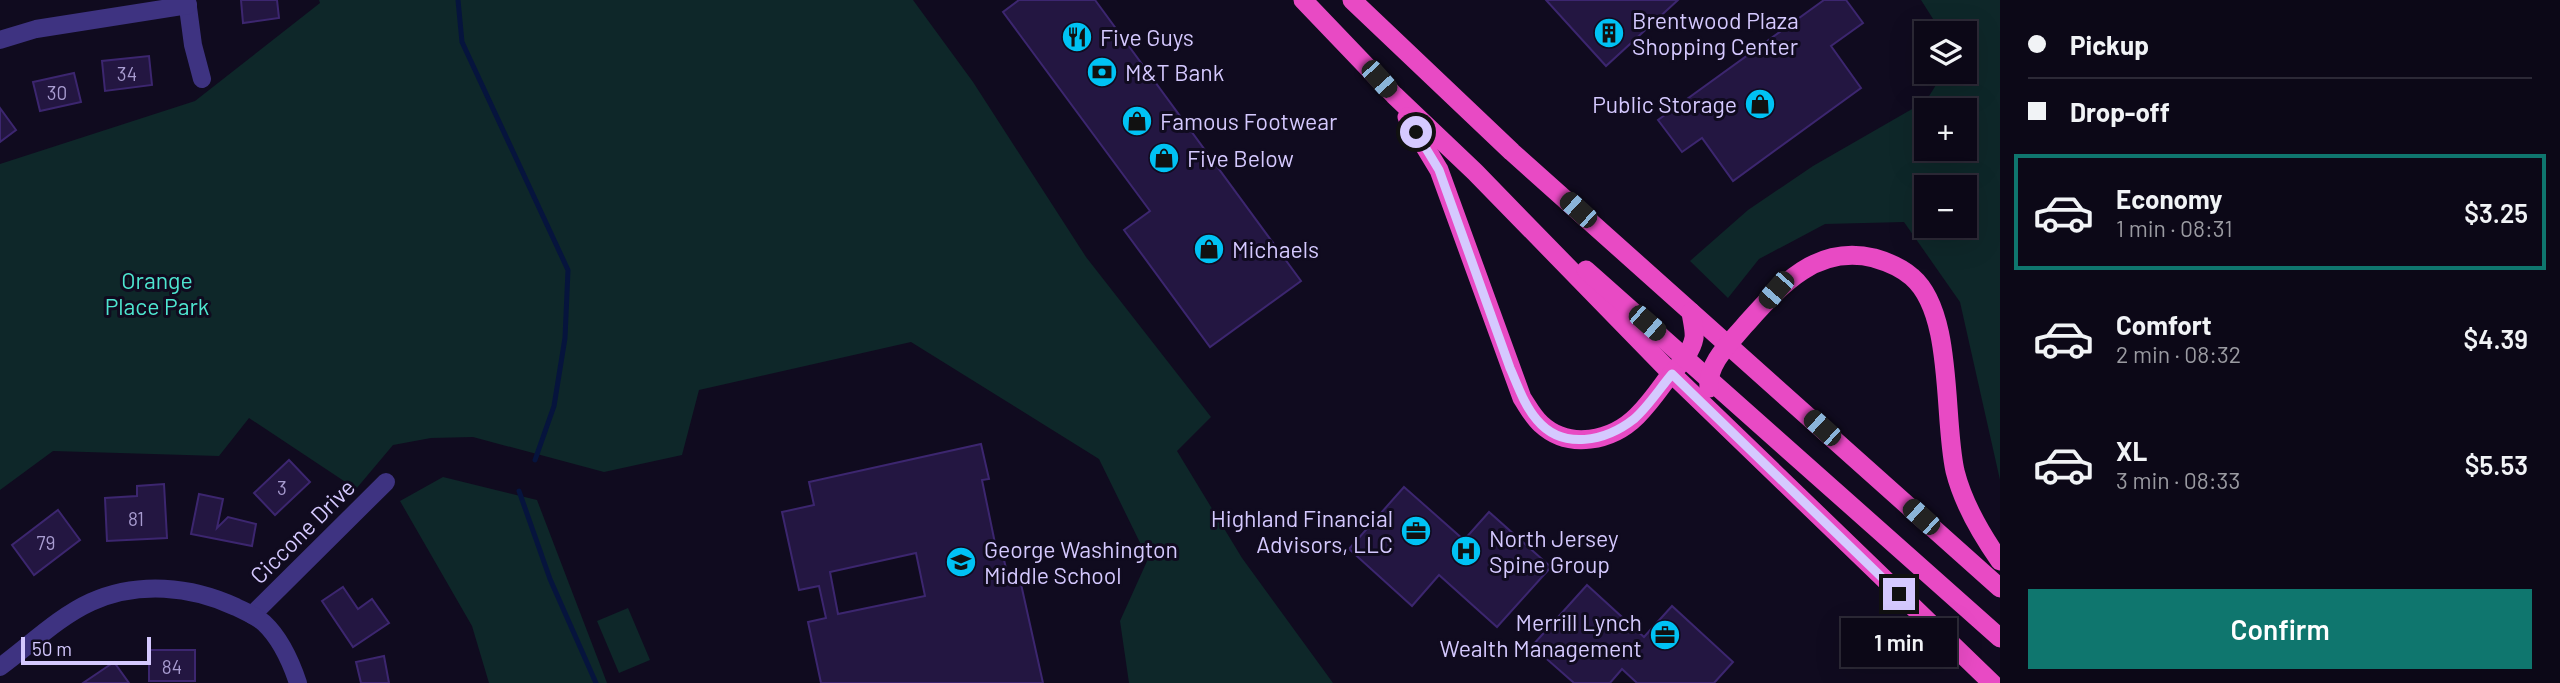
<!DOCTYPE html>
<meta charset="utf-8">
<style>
:root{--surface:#0c0817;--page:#151120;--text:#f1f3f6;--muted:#9a9aa1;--line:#2c2936;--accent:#0f766e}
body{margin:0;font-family:Barlow,sans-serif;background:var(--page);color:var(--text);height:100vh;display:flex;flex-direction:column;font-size:26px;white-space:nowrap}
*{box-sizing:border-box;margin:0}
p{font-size:23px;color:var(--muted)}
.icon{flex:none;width:38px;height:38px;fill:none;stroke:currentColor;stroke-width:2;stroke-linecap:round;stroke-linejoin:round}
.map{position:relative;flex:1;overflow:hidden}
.details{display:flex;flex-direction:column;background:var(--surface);width:560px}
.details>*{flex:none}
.top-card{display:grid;align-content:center;height:154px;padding:0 28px;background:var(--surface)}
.buttons{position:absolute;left:1914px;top:21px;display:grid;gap:14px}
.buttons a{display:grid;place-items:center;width:63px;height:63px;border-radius:0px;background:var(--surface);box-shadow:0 7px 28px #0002,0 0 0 2px var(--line);font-size:35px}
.scale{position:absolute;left:21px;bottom:18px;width:130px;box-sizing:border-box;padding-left:7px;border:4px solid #d5c9ff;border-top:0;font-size:19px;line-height:24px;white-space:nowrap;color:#d5c9ff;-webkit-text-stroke:5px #100b1f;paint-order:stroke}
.end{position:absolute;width:32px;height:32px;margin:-16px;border:9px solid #d5c9ff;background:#111;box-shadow:0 0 0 4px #111}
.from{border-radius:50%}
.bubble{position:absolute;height:49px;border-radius:0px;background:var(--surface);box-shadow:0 7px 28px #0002,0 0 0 2px var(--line);font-size:23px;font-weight:600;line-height:49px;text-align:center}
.car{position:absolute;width:21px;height:42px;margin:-21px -10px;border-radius:9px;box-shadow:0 0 5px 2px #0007;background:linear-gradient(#222 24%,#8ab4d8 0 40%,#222 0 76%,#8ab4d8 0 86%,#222 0)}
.top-card b{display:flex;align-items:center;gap:24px;height:66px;font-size:26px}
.top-card b+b{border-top:2px solid var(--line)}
.top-card i{width:18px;height:18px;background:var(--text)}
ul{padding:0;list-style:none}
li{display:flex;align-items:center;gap:21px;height:116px;margin:0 14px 10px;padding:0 14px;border:4px solid transparent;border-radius:0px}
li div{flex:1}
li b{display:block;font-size:26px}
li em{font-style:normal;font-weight:600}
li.on{border-color:var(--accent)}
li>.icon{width:63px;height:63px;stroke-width:1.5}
.cta{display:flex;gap:14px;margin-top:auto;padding:14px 28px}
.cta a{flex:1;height:80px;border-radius:0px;background:var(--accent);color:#fff;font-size:28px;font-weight:600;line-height:80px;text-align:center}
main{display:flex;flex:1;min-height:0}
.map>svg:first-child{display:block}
</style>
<main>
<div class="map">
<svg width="2000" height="683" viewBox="0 0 2000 683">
<rect width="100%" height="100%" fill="#100b1f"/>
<g fill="#0e2729" fill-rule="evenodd">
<path d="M319 0H913L973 82 1086 257 1211 417 1177 451 1242 558 1333 683H1129L1120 621 1148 559 1099 459 911 342 699 390 682 455 604 472 473 437 431 438 393 445 356 489 249 418 219 456 53 451 0 490V164L195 101 320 3Z"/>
<path d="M1921 0H2000V480L1960 302 1904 222 1825 224 1759 259 1728 298 1690 261 1748 210 1813 166 1926 101 1944 72H1965V33H1942ZM1927 110H1965V149H1927ZM1927 187H1965V226H1927Z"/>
<path d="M443 477 537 500 607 683H489L472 626 400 501Z"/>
<path d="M628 608 650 660 619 673 597 621Z"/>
</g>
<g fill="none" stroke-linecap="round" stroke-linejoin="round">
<g stroke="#06143d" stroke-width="5">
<path d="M458 0 462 42 568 270 565 338 554 406 535 460"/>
<path d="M519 491 550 579 596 683"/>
</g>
</g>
<g fill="#231641" stroke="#3c266f" stroke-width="2" fill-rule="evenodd">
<path d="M241 0H277L279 18 243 23Z"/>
<path d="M1019 0H1095L1301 281 1210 347 1124 230 1150 211 1003 12Z"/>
<path d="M1546 0H1678L1606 66Z"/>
<path d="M1824 0H1846L1863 23 1831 46 1861 88 1733 181 1702 138 1682 152 1658 120Z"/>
<path d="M149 56 152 85 105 91 102 61Z"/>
<path d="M74 73 81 102 40 111 33 82Z"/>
<path d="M0 108 16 130 0 142Z"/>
<path d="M981 444 989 479 982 480 996 548 1001 547 1008 577 1019 575 1043 683H821L808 622 826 618 819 586 799 590 782 512 814 505 809 482ZM916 553 925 596 838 614 830 572Z"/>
<path d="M289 460 310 482 275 515 254 493Z"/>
<path d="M164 484 167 538 107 541 105 498 137 496V486Z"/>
<path d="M1404 487 1464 540 1489 512 1551 567 1497 627 1439 575 1412 606 1349 549Z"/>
<path d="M199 494 223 499 217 528 228 517 256 524 252 546 191 534Z"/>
<path d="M58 510 80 540 34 575 12 545Z"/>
<path d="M1587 585 1644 637 1672 606 1733 662 1714 683H1637L1622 669 1610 683H1574L1532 646Z"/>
<path d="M343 587 358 609 372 599 389 623 353 647 322 601Z"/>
<rect x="149" y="650" width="46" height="31"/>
<path d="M384 656 389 683H361L356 662Z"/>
<path d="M114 662 129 683H83Z"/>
</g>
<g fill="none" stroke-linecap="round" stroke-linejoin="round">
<g stroke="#3e3381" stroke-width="18">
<path d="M187 0 193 45 202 79"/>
<path d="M0 40 36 29 188 5"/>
<path d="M252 615 386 482"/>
<path d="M0 667C29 646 58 617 91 602 138 581 191 586 236 607 246 612 256 616 264 623 280 638 291 662 298 683"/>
</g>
<g stroke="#e84ac4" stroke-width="19">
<path d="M1303 0 1394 95 1475 172 1672 374 1992 683"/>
<path d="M1352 0 1512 152 2000 588"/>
<path d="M1407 117 1439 170 1522 398C1528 407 1533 417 1541 424 1569 450 1612 441 1637 416 1647 406 1656 394 1664 383 1674 370 1691 355 1694 338 1695 331 1692 320 1691 312"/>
<path d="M1586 270 2000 638"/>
<path d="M1709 388C1707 363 1730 343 1745 325 1780 286 1816 244 1874 258 1888 262 1901 267 1912 277 1954 313 1943 417 1955 471 1963 503 1981 534 2000 561"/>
</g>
</g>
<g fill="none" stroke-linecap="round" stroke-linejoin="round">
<path stroke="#d5c9ff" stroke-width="9" d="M1416 132 1439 170 1510 368C1518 386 1524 405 1537 420 1563 451 1606 441 1634 419 1648 407 1660 388 1672 374L1899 594"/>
</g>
<defs>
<g id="building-disc" transform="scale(1.575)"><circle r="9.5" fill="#00c2f4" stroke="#100b1f"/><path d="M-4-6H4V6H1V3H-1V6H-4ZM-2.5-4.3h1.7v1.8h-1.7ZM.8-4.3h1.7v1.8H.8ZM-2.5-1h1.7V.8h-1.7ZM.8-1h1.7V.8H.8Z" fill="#111"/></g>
<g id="restaurant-disc" transform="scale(1.575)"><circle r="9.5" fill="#00c2f4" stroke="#100b1f"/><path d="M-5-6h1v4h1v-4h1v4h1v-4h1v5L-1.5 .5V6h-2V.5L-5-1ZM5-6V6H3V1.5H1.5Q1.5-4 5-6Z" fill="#111"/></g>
<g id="bank-disc" transform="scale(1.575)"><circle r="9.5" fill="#00c2f4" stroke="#100b1f"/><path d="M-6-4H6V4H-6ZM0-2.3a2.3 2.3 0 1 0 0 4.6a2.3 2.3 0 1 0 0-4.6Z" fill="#111"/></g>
<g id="shop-disc" transform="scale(1.575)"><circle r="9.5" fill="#00c2f4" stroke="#100b1f"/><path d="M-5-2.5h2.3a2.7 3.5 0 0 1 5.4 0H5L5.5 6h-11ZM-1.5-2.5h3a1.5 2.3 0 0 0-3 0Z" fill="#111"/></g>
<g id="office-disc" transform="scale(1.575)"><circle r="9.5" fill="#00c2f4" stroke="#100b1f"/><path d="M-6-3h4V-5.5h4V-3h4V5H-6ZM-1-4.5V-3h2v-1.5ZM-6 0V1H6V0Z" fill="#111"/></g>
<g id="hospital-disc" transform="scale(1.575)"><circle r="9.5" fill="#00c2f4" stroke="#100b1f"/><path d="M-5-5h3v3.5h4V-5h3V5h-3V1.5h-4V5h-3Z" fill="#111"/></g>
<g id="school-disc" transform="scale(1.575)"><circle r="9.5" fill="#00c2f4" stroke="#100b1f"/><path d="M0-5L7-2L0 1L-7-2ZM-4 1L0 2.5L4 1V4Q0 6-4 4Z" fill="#111"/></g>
</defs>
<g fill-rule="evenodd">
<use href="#building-disc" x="1609" y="33"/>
<use href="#restaurant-disc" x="1077" y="37"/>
<use href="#bank-disc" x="1102" y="72"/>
<use href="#shop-disc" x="1760" y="104"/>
<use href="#shop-disc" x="1137" y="121"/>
<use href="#shop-disc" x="1164" y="158"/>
<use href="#shop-disc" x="1209" y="249"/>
<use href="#office-disc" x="1416" y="531"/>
<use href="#hospital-disc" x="1466" y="551"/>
<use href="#school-disc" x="961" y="562"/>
<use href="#office-disc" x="1665" y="635"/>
</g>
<g text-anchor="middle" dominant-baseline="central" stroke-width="6" stroke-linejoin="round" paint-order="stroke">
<g font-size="19" fill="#a89cd0">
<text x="127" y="73">34</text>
<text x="57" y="92">30</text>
<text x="282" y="487">3</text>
<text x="136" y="518">81</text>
<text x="46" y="542">79</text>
<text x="172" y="666">84</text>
</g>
<g font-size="23" fill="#d5c9ff" stroke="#100b1f" text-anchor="start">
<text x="1632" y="20">Brentwood Plaza<tspan x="1632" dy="26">Shopping Center</tspan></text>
<text x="1100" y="37">Five Guys</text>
<text x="1125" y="72">M&amp;T Bank</text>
<text x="1737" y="104" text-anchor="end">Public Storage</text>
<text x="1160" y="121">Famous Footwear</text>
<text x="1187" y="158">Five Below</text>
<text x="1232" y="249">Michaels</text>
<text x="1393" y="518" text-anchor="end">Highland Financial<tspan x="1393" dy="26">Advisors, LLC</tspan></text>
<text x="1489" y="538">North Jersey<tspan x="1489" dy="26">Spine Group</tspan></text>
<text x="984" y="549">George Washington<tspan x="984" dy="26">Middle School</tspan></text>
<text x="1642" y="622" text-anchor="end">Merrill Lynch<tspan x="1642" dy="26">Wealth Management</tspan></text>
</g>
<g font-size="23" fill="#4ee6d0" stroke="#100b1f">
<text x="157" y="280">Orange<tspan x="157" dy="26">Place Park</tspan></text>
</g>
<g font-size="23" fill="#d5c9ff" stroke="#100b1f">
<text transform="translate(302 531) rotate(-45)">Ciccone Drive</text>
</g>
</g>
</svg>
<div class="buttons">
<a><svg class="icon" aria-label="layers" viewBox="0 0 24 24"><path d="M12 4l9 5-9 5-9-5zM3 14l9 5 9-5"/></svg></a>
<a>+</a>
<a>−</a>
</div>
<div class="scale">50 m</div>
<i class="end from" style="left:1416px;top:132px"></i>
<i class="end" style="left:1899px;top:594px"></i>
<div class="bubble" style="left:1841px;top:618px;width:116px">1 min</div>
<i class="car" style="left:1379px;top:79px;rotate:138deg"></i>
<i class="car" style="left:1578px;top:210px;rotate:312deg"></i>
<i class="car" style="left:1776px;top:290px;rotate:221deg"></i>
<i class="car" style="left:1647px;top:323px;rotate:131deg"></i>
<i class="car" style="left:1822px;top:428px;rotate:312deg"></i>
<i class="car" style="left:1921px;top:517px;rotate:312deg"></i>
</div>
<section class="details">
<div class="top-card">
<b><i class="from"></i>Pickup</b>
<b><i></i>Drop-off</b>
</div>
<ul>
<li class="on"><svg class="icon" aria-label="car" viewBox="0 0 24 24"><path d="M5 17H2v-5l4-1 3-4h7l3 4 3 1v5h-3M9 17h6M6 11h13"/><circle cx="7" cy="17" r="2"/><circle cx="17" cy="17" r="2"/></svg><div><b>Economy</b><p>1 min · 08:31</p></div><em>$3.25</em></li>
<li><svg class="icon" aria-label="car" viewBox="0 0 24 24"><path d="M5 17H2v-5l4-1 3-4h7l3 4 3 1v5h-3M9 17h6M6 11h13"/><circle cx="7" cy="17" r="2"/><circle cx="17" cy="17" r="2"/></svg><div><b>Comfort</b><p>2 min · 08:32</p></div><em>$4.39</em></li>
<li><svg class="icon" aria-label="car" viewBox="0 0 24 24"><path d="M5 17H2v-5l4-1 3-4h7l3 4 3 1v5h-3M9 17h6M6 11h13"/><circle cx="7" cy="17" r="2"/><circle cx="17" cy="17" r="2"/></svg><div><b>XL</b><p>3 min · 08:33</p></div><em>$5.53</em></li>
</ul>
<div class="cta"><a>Confirm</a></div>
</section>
</main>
